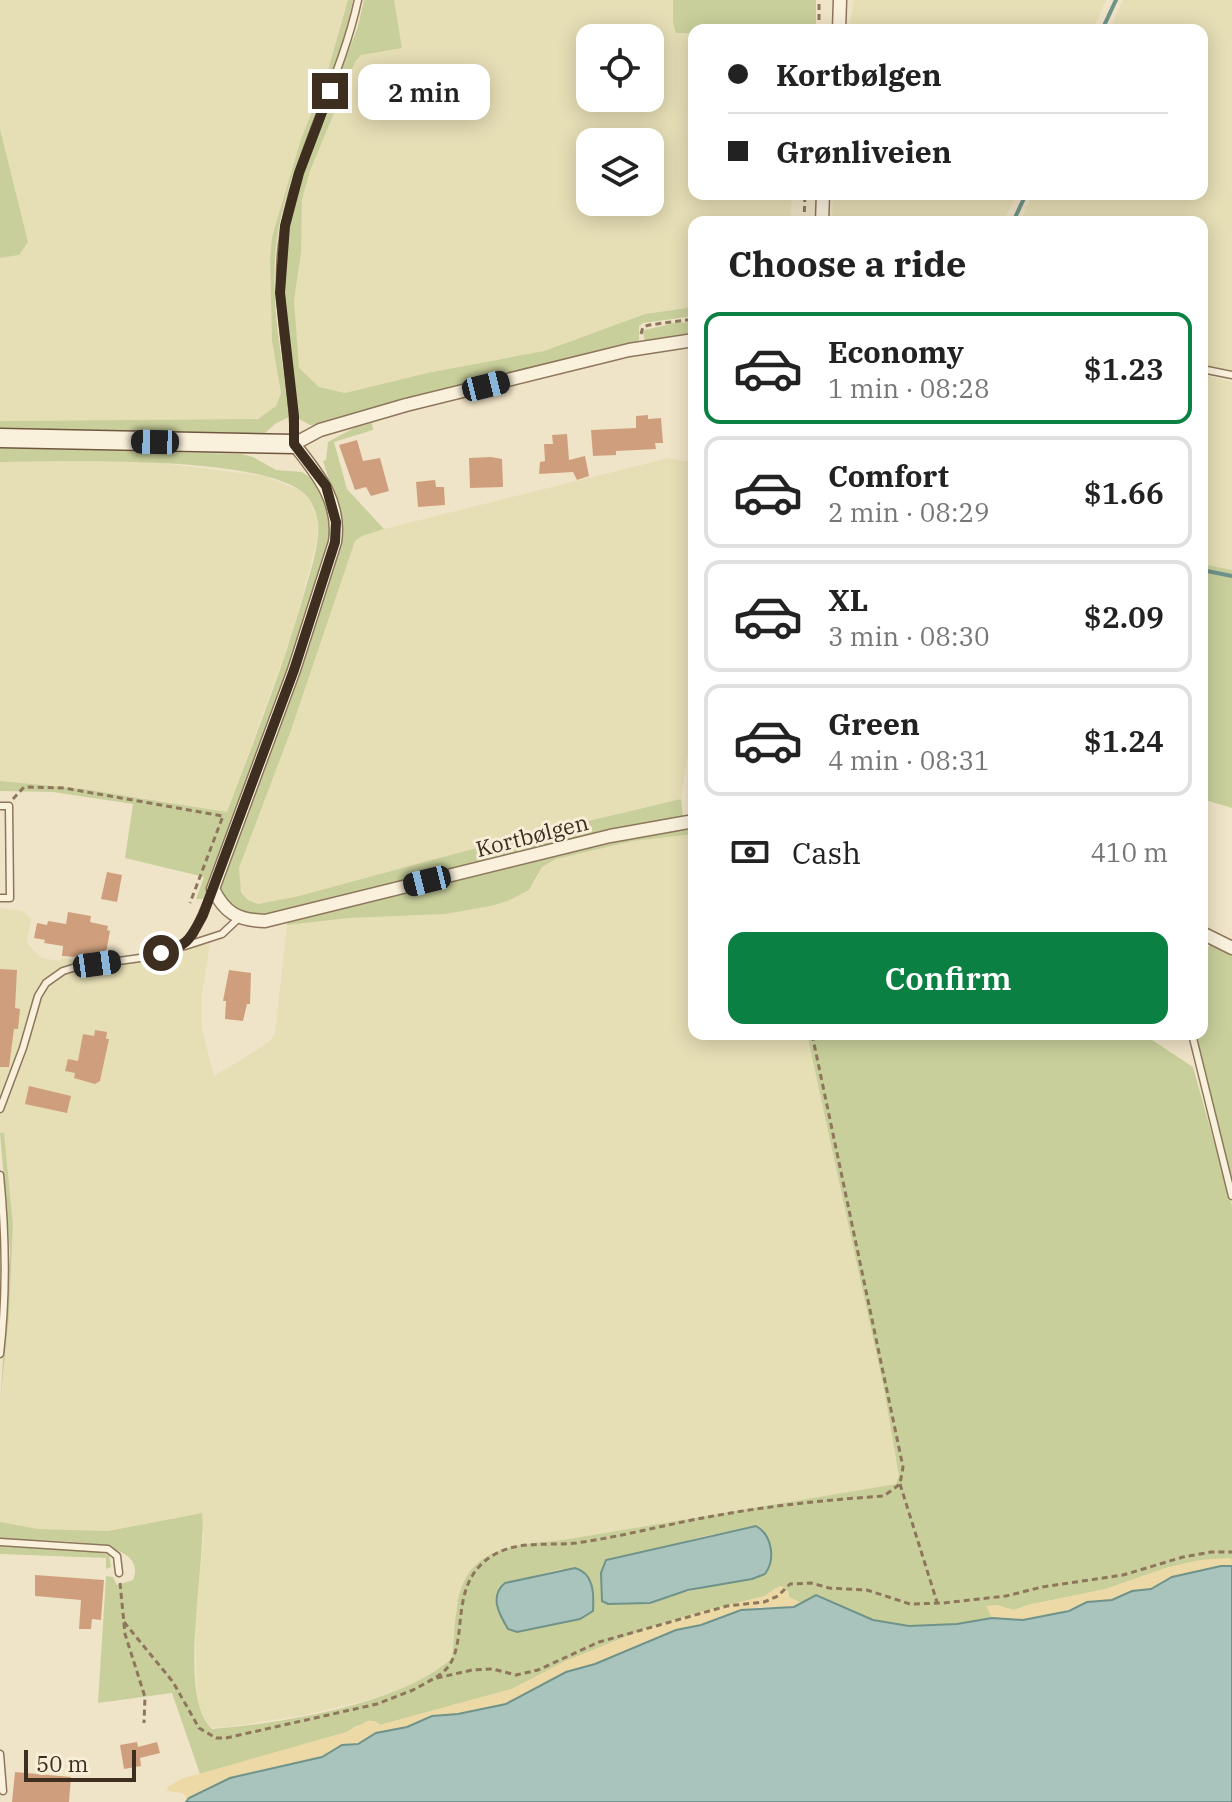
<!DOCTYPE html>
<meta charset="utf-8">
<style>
:root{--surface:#fff;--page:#f6f6f6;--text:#222;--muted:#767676;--line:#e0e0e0;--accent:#0b8043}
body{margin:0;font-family:"IBM Plex Serif",serif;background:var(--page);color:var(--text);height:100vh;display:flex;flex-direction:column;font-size:30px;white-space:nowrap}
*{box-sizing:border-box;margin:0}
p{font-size:26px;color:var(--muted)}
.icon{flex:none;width:44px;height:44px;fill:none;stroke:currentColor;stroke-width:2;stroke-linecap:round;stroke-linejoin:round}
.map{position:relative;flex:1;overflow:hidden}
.drawer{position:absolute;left:688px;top:216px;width:520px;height:824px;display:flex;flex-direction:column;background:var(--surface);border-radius:16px;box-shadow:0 4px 20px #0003}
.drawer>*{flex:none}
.hud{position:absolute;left:688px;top:24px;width:520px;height:176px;border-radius:16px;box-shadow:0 4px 20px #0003;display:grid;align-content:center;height:176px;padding:0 40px;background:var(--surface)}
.tools{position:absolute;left:576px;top:24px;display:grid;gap:16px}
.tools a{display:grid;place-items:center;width:88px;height:88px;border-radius:16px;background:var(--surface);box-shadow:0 4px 20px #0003;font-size:40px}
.scale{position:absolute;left:24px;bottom:20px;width:112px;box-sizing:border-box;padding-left:8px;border:4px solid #3d2e20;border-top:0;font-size:22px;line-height:28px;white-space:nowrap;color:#3d2e20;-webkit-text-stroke:6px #f7eed8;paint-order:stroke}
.end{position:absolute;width:36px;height:36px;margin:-18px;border:10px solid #3d2e20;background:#fff;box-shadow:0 0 0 4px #fff}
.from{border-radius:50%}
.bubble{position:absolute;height:56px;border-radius:16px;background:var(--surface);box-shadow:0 4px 20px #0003;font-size:26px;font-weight:600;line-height:56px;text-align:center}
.car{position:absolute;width:24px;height:48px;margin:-24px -12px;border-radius:10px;box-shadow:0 0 6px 2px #0007;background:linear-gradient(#222 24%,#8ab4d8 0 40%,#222 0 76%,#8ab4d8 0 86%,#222 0)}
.hud b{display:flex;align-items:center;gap:28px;height:76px;font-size:30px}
.hud b+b{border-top:2px solid var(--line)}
.hud i{width:20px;height:20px;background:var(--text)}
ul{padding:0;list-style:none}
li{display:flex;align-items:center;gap:24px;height:112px;margin:0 16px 12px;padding:0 24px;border:4px solid var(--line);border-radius:16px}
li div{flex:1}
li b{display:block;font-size:30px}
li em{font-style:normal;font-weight:600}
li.active{border-color:var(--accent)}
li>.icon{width:72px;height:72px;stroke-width:1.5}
h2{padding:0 40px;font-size:36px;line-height:96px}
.pay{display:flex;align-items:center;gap:20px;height:88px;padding:0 40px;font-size:30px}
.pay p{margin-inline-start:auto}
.action{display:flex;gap:16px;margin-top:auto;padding:16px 40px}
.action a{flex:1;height:92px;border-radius:16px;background:var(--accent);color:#fff;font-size:32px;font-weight:600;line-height:92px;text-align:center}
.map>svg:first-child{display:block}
</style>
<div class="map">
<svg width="1232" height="1802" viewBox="0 0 1232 1802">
<rect width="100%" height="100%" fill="#f0e4c8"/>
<g fill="#e6deb5" fill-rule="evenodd">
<path d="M0 0H348L326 77 301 139 272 237 270 259 272 341 281 393 276 406 266 416 250 419 0 421V258L19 255 28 242 0 129Z"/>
<path d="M394 0H673V23L676 33H694V194H792L790 222H694V307L645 314 544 351 432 372 369 388 345 393 319 387 299 369 295 334 294 301 301 253 302 199 310 171 350 69 360 55 402 48ZM590 38H650V98H590ZM590 142H650V202H590Z"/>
<path d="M854 0H1106L1093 30H849Z"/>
<path d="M1123 0H1232V372L1202 366V222H1020L1033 194H1202V30H1109Z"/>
<path d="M833 194H1017L1003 222H832Z"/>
<path d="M1202 375 1232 382V570L1202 564Z"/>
<path d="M669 458 694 463V729L691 733 681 799 495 843 296 897 258 904 248 900 239 886V868L290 733 355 541 362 536 384 529Z"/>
<path d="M145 461 263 476 302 491 308 498 318 520 317 540 294 629 227 812 138 797 0 781V462Z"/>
<path d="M694 834V1034H807L884 1389 900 1476 896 1484 563 1540 518 1545 495 1551 473 1567 457 1606 452 1658 430 1676 405 1688 364 1701 300 1716 228 1727 209 1728 199 1707 197 1692 195 1622 204 1534 195 1514 108 1531 38 1529 0 1522V1404L9 1316 13 1225 4 1133H0V908L23 911 31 919 27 943 41 958 60 961 62 958 83 962 105 961 153 952 179 943 188 949 210 942 202 995V1029L214 1076 244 1058 269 1042 275 1034 287 925 349 918 444 914 491 906 508 901 535 882 542 867 556 859 633 841Z"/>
</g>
<g fill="#c9cf9b" fill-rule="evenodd">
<path d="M348 0H353C338 78 294 149 279 227 267 290 281 354 291 416L275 424 263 435 0 433V421L258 419 276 406 281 393 272 341 270 259 272 237 301 139 326 77Z"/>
<path d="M364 0H394L402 48 361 55 355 62 310 171 302 199 301 253 294 301 299 368 319 387 345 393 432 372 544 351 645 314 694 307V316L643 323 639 326V344L315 425H310L297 418 284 287 289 225 303 173 358 26Z"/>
<path d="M673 0H816V30H694V33H676L673 23Z"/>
<path d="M0 129 28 242 19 255 0 258Z"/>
<path d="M694 322V335L645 342 643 332 645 330 674 323Z"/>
<path d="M372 423 373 430 334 442 347 489 384 529 362 536 355 541 290 733 239 868 241 892 248 900 258 904 295 897 495 843 681 799 683 819 270 917C248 917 225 910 219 887L341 537 340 514 323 461 326 460 328 442 356 427Z"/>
<path d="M0 448 241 454 253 457 276 470 302 472 311 478 327 496 332 538 299 642 205 899H196L204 877 125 858 133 804 53 792 0 791V781L83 789 227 812C254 740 283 668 304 594 310 572 320 545 318 522 317 515 313 505 309 499 278 453 56 462 0 462Z"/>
<path d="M1202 564 1232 570V808L1202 799Z"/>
<path d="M694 825V834L633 841 556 859 542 867 529 890 508 901 491 906 445 914 349 918 287 925 288 920 610 841Z"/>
<path d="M1211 944 1232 952V1185L1195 1034H1202C1202 1012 1195 958 1211 944Z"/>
<path d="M807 1034H1143L1193 1067 1232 1206V1559L1201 1560 1166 1568 1106 1589 1028 1605 1014 1610 996 1605 987 1607 992 1618 957 1624 909 1626 877 1622 816 1595 801 1603 789 1597 788 1591 776 1588 765 1596 700 1612 645 1629 566 1661 512 1689 380 1725 374 1721 356 1726 347 1732 200 1774 172 1693 98 1703 106 1576 113 1577 117 1585 133 1580C153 1531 24 1544 0 1538V1522L38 1529 108 1531 202 1513C207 1561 176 1697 212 1729 278 1724 403 1704 452 1658 454 1641 454 1624 457 1607 465 1546 514 1545 563 1540L896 1484 899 1476 884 1389ZM756 1526 752 1579H741L678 1594 658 1549 701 1537ZM562 1569 593 1611 580 1619 517 1632 505 1583Z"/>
<path d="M0 1133H4L13 1225 9 1316 0 1404 10 1252Z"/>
<path d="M0 1546 94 1551 109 1555 111 1567 106 1569V1558L0 1554Z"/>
</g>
<g fill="#ecd9a5">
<path d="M1228 1558 1232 1559V1566H1221L1172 1577 1151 1589 1132 1591 1112 1600 1087 1602 1054 1615 1008 1621 992 1618 986 1606 996 1605 1014 1610 1028 1605 1106 1589 1166 1568 1201 1560Z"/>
<path d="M780 1586 785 1587 789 1597 801 1603 794 1607H761L722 1616 701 1625 666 1634 595 1664 571 1670 506 1704 458 1714 432 1716 407 1727 376 1733 362 1742 347 1744 322 1757 230 1778 189 1798 186 1802V1796L182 1793 167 1791 168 1787 181 1779 347 1732 369 1720 380 1725 512 1689 566 1661 645 1629 700 1612 765 1596Z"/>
</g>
<g fill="#a9c4bc" stroke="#6f938a" stroke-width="2">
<path d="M756 1526C772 1535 776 1559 765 1574L752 1579 688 1590 650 1603 608 1604 602 1601 601 1573 606 1560Z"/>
<path d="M1221 1566H1232V1802H186L189 1798 230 1778 322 1757 342 1745 358 1744 376 1733 407 1727 432 1716 458 1714 506 1704 566 1672 595 1664 676 1630 701 1625 741 1610 794 1607 816 1595 873 1620 909 1626 957 1624 992 1618 1023 1620 1069 1611 1087 1602 1112 1600 1132 1591 1151 1589 1172 1577Z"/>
<path d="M575 1568C594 1573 594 1594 593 1611L580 1619 517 1632 508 1629C499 1614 489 1596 505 1583Z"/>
</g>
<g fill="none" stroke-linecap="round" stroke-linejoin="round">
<g stroke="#6f938a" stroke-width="4">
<path d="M1102 30 1116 0"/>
<path d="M1013 222 1026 194"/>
<path d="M1202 570 1232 576"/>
</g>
</g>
<g fill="#cf9f7d">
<path d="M648 415V419L661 418 663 443H655L656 449 616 451V455L593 456 591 430 636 428V416Z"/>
<path d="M567 434 569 460 585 456 589 476 577 480 573 472 539 474 540 462 545 461 544 444H553L552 435Z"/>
<path d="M357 440 363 461 380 458 389 491 371 496 366 487 355 490 339 445Z"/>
<path d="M491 457 502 459 503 487 470 488 469 458Z"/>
<path d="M435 480 436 487H444L445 505 418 507 416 482Z"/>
<path d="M107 872 122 875 117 902 101 899Z"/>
<path d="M68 912 91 916 90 922 108 926 107 930 110 931 106 953 97 952 94 958 62 956 63 946 44 943 45 940 34 938 37 923 47 925 48 921 66 924Z"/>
<path d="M0 969 17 970 15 1008 20 1009 18 1029H14L9 1067H0Z"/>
<path d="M229 970 251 973 250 1004H247L243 1021 225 1019 226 1001H223Z"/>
<path d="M95 1030 107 1032 106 1039H109L100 1081 95 1084 74 1078 75 1073 65 1071 68 1059 78 1061 83 1034 94 1036Z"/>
<path d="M29 1086 71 1096 67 1113 25 1104Z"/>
<path d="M35 1575 104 1580 101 1620 92 1619 91 1629H79L81 1600 35 1596Z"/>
<path d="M137 1742 138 1747 157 1742 160 1753 140 1758 141 1766 124 1769 120 1745Z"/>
<path d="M15 1772 71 1777 69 1802H12Z"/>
</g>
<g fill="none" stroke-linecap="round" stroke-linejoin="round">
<g stroke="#8d765c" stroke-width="9">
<g id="lane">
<path d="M1202 369 1232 375"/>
<path d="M294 441C294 375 274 311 282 245 292 160 340 84 358 0"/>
<path d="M0 806H9L10 898H0"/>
<path d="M185 946 222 934 240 917"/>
<path d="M1192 1034 1232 1196"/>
<path d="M0 1109 23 1048 38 996 46 983 63 971 76 967 140 958 181 947 193 935 213 889"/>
<path d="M0 1175C6 1236 7 1293 0 1354"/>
<path d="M0 1542 108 1549 117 1556 119 1573"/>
<path d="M0 1754 3 1791"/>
</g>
</g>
<g stroke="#8d765c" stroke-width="15">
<g id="street">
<path d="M839 30 840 0"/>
<path d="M822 222 823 194"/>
<path d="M694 340 629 350 406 405 320 430 294 444C318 474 341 502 335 542L294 670 213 889C225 913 237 920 265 921L610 836 694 821"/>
<path d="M1202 933 1232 948"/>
</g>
</g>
<g stroke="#6f573f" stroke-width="21">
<path id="secondary" d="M0 438 294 444"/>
</g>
<g stroke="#8d765c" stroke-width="3" stroke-dasharray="6 4" stroke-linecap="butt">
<path d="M819 30V0"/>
<path d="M804 222 805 194"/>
<path d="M641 334 643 327 649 325 694 319"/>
<path d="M13 799 24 787 64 788 223 816 190 903"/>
<path d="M900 1484 937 1602"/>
<path d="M120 1583 125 1634 145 1697 144 1723"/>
<path d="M124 1622 173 1682 199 1728 216 1738H226L377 1704 413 1690 433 1679 472 1670 493 1669 516 1675 538 1670 599 1642 727 1606 764 1602 778 1596 790 1584 811 1583 829 1588 867 1590 910 1604 943 1603 1006 1596 1042 1587 1123 1575 1183 1557 1211 1552H1232"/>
<path d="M436 1677C477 1655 441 1588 492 1556 517 1540 548 1546 576 1543 620 1537 664 1525 708 1517 766 1506 825 1500 884 1496L900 1484 903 1467 812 1034"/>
</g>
<use href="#lane" stroke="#faf1dc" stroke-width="6"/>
<use href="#street" stroke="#faf1dc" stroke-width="12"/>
<use href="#secondary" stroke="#faf1dc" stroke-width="18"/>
</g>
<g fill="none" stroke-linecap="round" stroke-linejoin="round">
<path stroke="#3d2e20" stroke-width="10" d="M161 953C188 946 190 939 203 915L294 670 335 542 336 522 326 486 294 444V416L280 293 285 226 299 173 330 91"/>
</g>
<g text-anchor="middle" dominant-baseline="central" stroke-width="6" stroke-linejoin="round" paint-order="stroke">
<g font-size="22" fill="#3d2e20" stroke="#f7eed8">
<text transform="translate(532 835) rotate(-14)">Kortbølgen</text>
</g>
</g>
</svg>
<div class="tools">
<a><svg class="icon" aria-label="locate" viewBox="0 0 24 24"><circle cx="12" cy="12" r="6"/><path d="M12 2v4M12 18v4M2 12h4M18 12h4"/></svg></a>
<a><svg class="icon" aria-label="layers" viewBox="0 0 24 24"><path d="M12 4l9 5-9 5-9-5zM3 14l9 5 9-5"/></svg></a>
</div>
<div class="scale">50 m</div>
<i class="end from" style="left:161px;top:953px"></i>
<i class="end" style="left:330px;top:91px"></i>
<div class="bubble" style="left:358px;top:64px;width:132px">2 min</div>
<i class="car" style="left:486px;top:386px;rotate:76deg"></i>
<i class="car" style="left:155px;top:442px;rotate:271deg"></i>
<i class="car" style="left:427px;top:881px;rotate:256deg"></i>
<i class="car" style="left:97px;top:964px;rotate:82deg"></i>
<div class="hud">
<b><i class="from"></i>Kortbølgen</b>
<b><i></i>Grønliveien</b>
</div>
<section class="drawer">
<h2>Choose a ride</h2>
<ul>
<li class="active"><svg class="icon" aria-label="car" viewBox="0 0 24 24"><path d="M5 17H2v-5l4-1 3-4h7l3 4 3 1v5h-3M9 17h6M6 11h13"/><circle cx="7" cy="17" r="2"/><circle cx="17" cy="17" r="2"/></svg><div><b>Economy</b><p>1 min · 08:28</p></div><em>$1.23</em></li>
<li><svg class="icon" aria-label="car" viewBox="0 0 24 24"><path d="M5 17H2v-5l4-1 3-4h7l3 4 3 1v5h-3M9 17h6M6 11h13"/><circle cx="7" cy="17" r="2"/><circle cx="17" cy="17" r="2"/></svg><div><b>Comfort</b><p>2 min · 08:29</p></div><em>$1.66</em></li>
<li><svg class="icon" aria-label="car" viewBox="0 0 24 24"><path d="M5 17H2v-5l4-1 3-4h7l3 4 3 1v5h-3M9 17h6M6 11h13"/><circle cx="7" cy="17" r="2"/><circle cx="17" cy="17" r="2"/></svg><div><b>XL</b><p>3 min · 08:30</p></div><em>$2.09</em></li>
<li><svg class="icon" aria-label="car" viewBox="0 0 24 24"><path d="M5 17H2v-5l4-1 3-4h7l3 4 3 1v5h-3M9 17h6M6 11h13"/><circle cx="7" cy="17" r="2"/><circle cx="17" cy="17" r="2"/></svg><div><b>Green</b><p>4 min · 08:31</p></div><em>$1.24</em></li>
</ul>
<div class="pay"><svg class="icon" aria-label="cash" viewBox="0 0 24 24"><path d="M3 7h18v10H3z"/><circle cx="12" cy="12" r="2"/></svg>Cash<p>410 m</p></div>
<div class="action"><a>Confirm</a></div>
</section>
</div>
